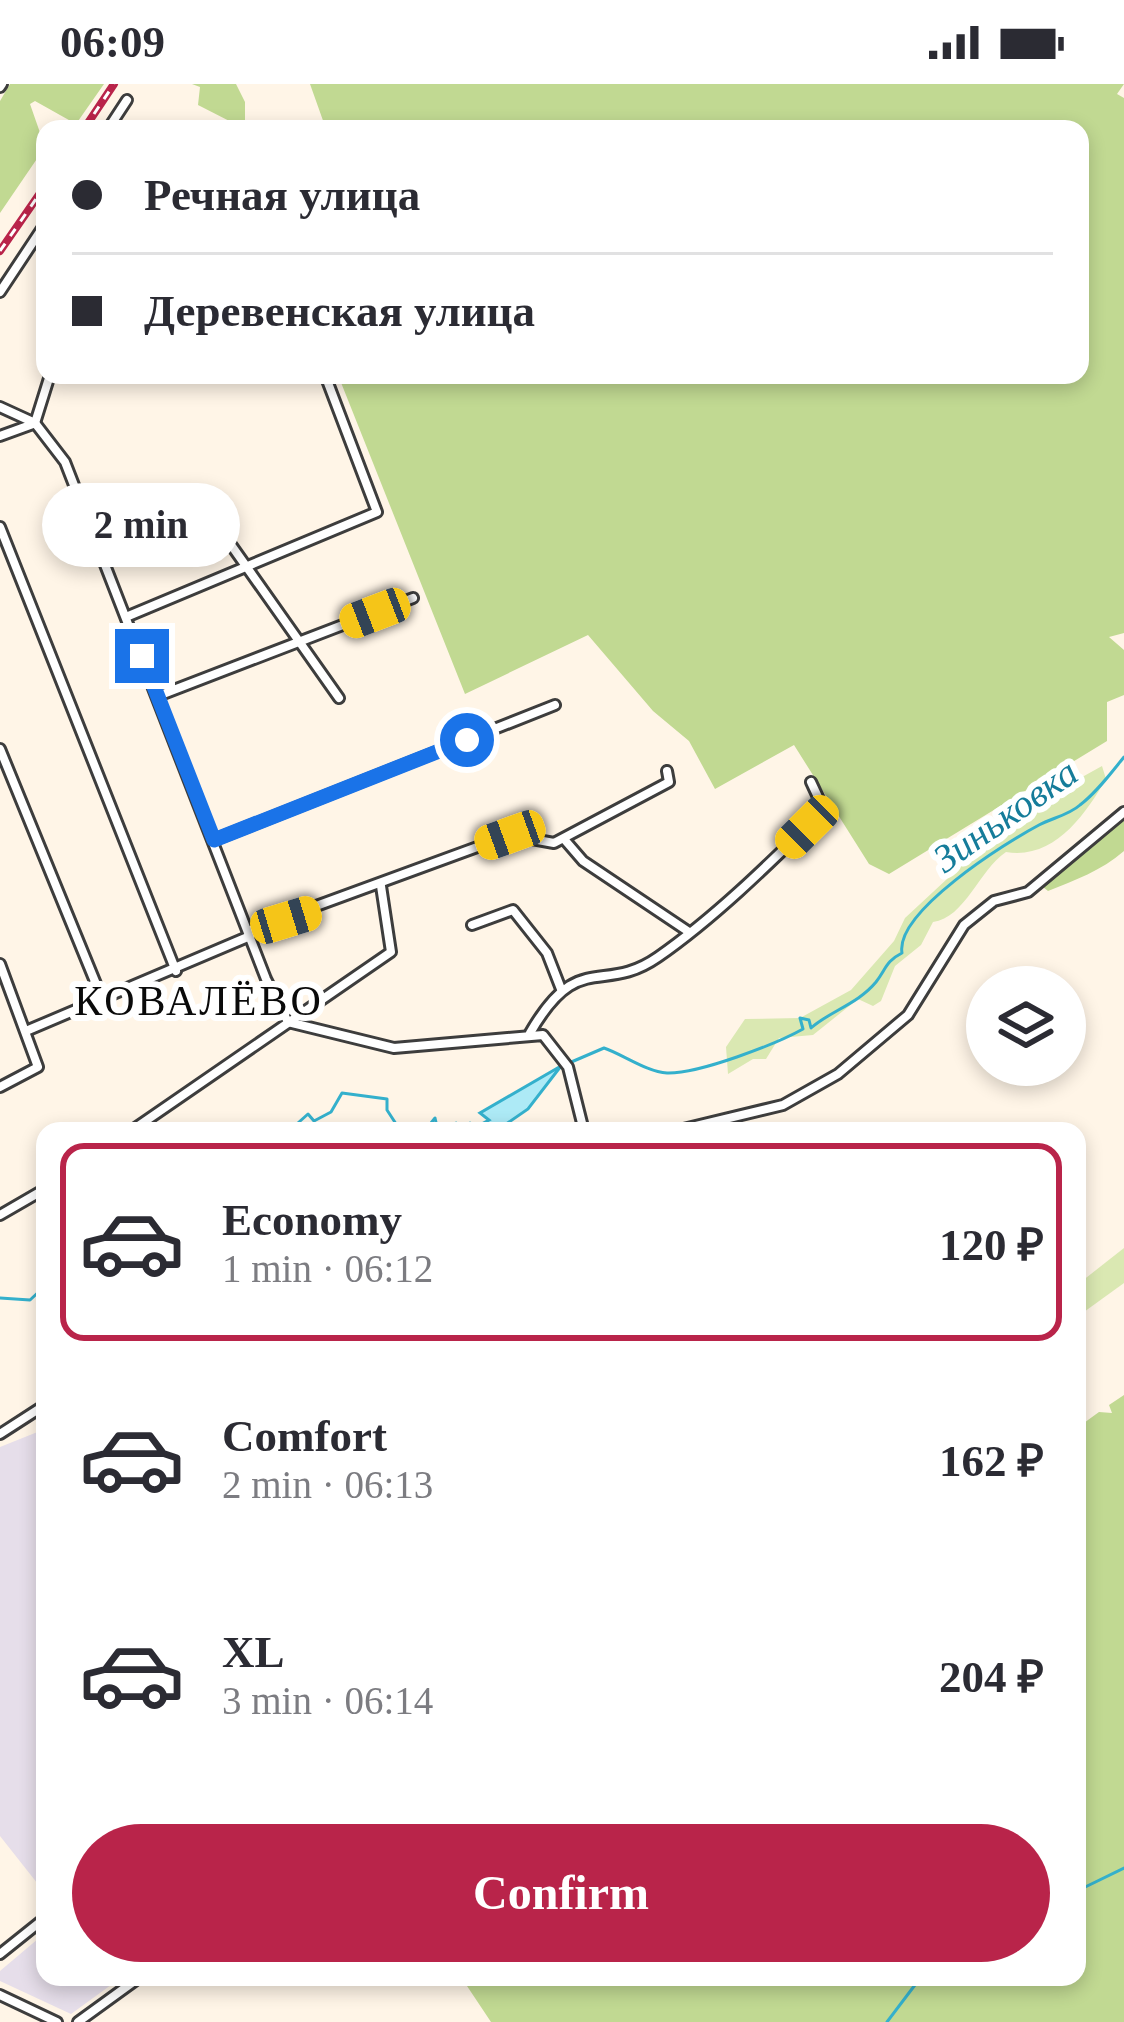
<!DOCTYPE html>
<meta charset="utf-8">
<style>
:root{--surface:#fff;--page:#f2f2f3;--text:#2b2b33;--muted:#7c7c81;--line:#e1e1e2;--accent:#b9244a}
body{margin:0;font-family:Georgia,serif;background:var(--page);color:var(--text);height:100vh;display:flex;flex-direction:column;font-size:45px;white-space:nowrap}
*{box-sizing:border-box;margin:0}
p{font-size:39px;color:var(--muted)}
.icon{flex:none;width:66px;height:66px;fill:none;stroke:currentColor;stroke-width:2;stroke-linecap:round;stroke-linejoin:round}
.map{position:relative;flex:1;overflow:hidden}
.details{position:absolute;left:36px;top:1038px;width:1050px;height:864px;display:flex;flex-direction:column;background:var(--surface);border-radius:24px;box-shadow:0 6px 18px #0003}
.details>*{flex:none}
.hud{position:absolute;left:36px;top:36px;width:1053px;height:264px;border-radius:24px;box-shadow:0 6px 18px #0003;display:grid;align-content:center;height:264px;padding:0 36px;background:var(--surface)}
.fabs{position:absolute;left:966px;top:882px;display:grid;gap:24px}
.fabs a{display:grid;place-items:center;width:120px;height:120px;border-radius:50%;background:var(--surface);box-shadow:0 6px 18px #0003;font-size:60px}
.end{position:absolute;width:54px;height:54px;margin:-27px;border:15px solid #1a73e8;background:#fff;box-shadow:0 0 0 6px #fff}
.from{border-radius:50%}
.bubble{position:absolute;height:84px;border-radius:42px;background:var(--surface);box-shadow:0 6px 18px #0003;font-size:39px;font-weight:700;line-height:84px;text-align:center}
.car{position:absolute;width:36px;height:72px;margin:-36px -18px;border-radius:15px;box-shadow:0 0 9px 3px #0007;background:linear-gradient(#f5c518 24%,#345 0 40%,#f5c518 0 76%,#345 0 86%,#f5c518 0)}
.hud b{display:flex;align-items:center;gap:42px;height:114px;font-size:45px}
.hud b+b{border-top:3px solid var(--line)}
.hud i{width:30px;height:30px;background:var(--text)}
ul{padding:21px 0 0;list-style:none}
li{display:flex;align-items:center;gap:36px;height:198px;margin:0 24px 18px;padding:0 12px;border:6px solid transparent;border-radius:24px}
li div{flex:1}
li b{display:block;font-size:45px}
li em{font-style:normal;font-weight:700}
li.on{border-color:var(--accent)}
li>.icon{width:108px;height:108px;stroke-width:1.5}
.button{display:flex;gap:24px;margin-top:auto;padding:24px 36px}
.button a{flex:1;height:138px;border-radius:72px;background:var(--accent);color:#fff;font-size:48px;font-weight:700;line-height:138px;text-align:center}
.status{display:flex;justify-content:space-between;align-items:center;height:84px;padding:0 60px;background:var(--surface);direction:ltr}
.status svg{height:33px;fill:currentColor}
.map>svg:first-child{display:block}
</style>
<div class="status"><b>06:09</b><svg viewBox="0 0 49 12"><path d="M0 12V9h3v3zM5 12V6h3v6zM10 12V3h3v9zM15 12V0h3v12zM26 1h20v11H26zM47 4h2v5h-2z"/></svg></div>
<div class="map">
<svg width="1124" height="1938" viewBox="0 0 1124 1938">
<rect width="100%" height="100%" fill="#fff5e7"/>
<g fill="#e6deea">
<path d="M45 1345V1809L0 1752V1363Z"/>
<path d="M45 1849V1893H122L71 1930 0 1897V1887Z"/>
</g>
<g fill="#dae8b2">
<path d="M1102 682 1106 695C1085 731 1054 776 1006 768 979 786 965 834 933 838L921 861 895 882 881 917 873 922 858 915 813 951 779 954 766 975H753L728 990 726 963 745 935 800 934 851 906 894 857 905 834 947 795 950 782 976 752Z"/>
<path d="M1124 1164V1199L1077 1233V1201Z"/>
</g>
<g fill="#c1d992">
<path d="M10 0H104L76 40 35 17 30 20 45 63 0 129V17Z"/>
<path d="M192 0H236L245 18V45L198 21 200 3Z"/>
<path d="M310 0H1124L1117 10 1124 14V549L1109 553 1124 566V611L1107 618V657L889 790 869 780 794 661 715 705 689 657 653 627 588 551 465 610 338 291H1080V45H326Z"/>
<path d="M1124 733V767C1101 787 1075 796 1048 807L1043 803Z"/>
<path d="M1124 1311V1938H491L461 1893H1077V1344L1099 1328 1112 1329 1109 1321Z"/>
</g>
<path fill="#adeaf6" stroke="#34b0cc" stroke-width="3" d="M561 982 528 1025 496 1047 476 1043 489 1036 480 1029Z"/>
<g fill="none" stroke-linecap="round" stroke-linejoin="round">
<g stroke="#34b0cc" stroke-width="3">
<path d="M569 979 604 964C622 970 647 988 667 989 699 990 776 960 803 945L800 934 809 936 811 944C830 927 858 920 876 898 886 885 886 877 902 869 895 828 1005 759 1039 741 1052 734 1069 731 1080 721 1097 708 1111 689 1124 673"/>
<path d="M440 1046 456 1039 455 1047"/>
<path d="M289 1047 308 1030 314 1037 331 1028 342 1009 387 1015V1026L400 1046 427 1044 435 1034 438 1047"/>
<path d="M470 1047V1039L476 1042"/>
<path d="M0 1214 30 1216 45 1202"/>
<path d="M1077 1807 1124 1784"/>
<path d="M887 1938 921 1893"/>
</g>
<g stroke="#3d3d3d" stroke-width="14">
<g id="street">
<path d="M0 3 2 0"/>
<path d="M108 45 127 16"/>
<path d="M0 208 45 140"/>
<path d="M0 323 35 339 65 378 266 895 288 938 394 964 543 951 568 983 584 1047"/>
<path d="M35 339 50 291"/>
<path d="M0 352 33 340"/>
<path d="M198 414 339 614"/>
<path d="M0 443 176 887"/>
<path d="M126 533 377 428 325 291"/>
<path d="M158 612 413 514"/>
<path d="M0 665 103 917"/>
<path d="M564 755 583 777 689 848"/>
<path d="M214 756 555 621"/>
<path d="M472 841 513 826 547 869 561 905"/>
<path d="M248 847 510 751 554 759 669 698 667 687"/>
<path d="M0 880 38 983 0 1003"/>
<path d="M26 947 250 852"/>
<path d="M530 949C579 864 602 912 658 873 717 832 773 776 824 726L811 698"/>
<path d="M131 1047 391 868 381 802"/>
<path d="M675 1047 783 1021 838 990 908 931 964 841 994 817 1028 808 1124 728"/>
<path d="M0 1131 45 1105"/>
<path d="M0 1350 45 1321"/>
<path d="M0 1870 45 1834"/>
<path d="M0 1911 57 1938"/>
<path d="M78 1938 140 1893"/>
</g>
</g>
<use href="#street" stroke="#fff" stroke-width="8"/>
<g stroke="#b9244a" stroke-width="8">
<g id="rail">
<path d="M84 45 114 0"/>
<path d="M0 167 45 102"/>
</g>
</g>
<use href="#rail" stroke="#fff" stroke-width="3" stroke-dasharray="9" stroke-linecap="butt"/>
</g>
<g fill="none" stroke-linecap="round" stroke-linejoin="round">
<path stroke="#1a73e8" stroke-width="15" d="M142 572 214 756 467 656"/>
</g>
<g text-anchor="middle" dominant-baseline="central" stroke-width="12" stroke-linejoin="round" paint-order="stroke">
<g font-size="39" font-style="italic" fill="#157c9a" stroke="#fff">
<text transform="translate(1005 731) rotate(-35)">Зиньковка</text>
</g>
<g font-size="42" letter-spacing="3" fill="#0a0a0a" stroke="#fff">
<text x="199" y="917">КОВАЛЁВО</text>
</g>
</g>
</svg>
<div class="fabs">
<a><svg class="icon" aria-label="layers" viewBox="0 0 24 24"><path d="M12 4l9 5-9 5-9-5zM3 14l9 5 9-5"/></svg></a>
</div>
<i class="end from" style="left:467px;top:656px"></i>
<i class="end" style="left:142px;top:572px"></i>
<div class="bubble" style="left:42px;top:399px;width:198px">2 min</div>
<i class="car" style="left:375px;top:529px;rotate:249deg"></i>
<i class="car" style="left:807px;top:743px;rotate:225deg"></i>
<i class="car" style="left:510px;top:751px;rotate:250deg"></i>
<i class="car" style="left:286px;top:836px;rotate:73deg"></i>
<div class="hud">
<b><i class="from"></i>Речная улица</b>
<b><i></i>Деревенская улица</b>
</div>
<section class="details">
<ul>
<li class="on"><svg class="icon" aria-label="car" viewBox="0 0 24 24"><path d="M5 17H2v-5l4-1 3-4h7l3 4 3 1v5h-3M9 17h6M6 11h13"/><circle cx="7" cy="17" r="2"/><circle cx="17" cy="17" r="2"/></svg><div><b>Economy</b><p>1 min · 06:12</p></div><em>120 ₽</em></li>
<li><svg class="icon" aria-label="car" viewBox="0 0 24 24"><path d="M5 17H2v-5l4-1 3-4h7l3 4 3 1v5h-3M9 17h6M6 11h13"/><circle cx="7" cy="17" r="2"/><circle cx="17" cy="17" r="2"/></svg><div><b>Comfort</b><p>2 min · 06:13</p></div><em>162 ₽</em></li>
<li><svg class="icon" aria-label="car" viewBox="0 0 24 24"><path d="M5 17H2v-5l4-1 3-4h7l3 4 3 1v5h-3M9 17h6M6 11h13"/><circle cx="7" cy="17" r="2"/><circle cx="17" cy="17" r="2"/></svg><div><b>XL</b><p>3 min · 06:14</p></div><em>204 ₽</em></li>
</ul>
<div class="button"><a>Confirm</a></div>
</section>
</div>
